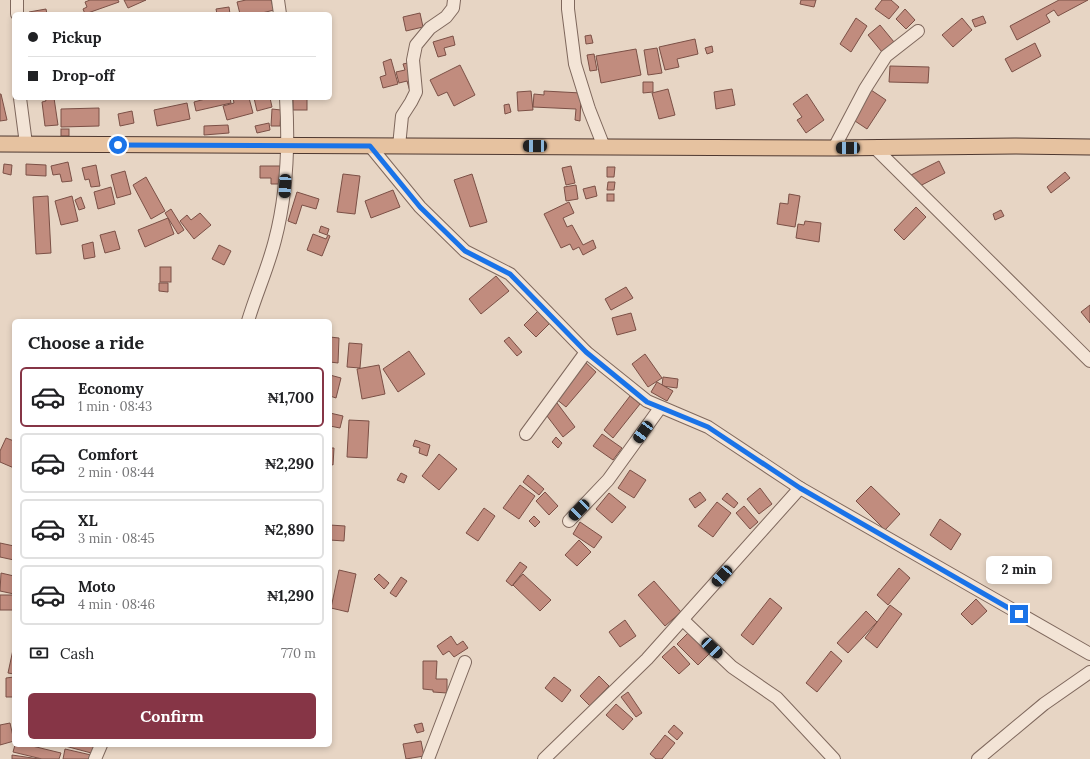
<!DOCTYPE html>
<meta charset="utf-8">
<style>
:root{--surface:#fff;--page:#f2f2f2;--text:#202124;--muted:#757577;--line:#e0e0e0;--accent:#863546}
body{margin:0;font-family:Lora,serif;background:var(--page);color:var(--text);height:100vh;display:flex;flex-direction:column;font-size:15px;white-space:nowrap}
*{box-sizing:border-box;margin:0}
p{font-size:13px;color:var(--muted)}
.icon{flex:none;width:22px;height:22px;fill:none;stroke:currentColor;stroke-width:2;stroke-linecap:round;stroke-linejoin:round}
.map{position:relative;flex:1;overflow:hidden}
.panel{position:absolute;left:12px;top:319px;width:320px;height:428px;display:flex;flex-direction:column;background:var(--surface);border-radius:6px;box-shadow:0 2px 6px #0003}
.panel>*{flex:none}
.banner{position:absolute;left:12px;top:12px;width:320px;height:88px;border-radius:6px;box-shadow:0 2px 6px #0003;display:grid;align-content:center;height:88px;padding:0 16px;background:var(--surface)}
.end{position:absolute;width:18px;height:18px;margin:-9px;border:5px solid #1a73e8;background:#fff;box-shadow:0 0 0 2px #fff}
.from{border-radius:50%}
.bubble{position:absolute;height:28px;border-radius:6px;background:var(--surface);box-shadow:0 2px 6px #0003;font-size:13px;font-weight:700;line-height:28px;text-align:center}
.car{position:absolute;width:12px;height:24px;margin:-12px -6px;border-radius:5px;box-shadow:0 0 3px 1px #0007;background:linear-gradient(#222 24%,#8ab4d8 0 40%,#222 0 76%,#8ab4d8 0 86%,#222 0)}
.banner b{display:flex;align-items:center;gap:14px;height:38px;font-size:15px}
.banner b+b{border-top:1px solid var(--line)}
.banner i{width:10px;height:10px;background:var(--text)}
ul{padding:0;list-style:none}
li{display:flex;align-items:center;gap:12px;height:60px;margin:0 8px 6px;padding:0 8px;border:2px solid var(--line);border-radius:6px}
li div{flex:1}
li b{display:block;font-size:15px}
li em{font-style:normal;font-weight:700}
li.current{border-color:var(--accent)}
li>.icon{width:36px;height:36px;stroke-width:1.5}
h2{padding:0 16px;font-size:18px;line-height:48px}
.pay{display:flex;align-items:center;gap:10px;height:44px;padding:0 16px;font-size:15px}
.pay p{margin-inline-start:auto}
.button{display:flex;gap:8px;margin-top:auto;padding:8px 16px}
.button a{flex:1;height:46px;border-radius:6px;background:var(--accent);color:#fff;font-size:16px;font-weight:700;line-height:46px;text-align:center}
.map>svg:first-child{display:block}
</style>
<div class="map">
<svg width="1090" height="759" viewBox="0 0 1090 759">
<rect width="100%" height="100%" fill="#e7d5c4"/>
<g fill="#c18c7e" stroke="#7b5046">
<path d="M90 0H118L119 2 85 14 83 9 87 7 85 2Z"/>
<path d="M124 0H146L128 8Z"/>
<path d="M246 0H271L274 10 258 14H240L237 2Z"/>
<path d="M801 0H816L814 7 800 4Z"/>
<path d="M882 0H891L899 7 889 19 875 9Z"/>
<path d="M1059 0H1088L1058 16 1054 10 1046 15 1050 22 1017 40 1010 26Z"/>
<path d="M229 7 230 14H217L216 9Z"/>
<path d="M46 9 47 14H29V12Z"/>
<path d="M905 9 915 20 906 29 896 19Z"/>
<path d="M420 13 423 27 406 31 403 17Z"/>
<path d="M983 16 986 23 975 27 972 20Z"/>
<path d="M856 18 867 26 851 52 840 44Z"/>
<path d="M962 18 972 30 953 47 942 35Z"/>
<path d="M880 25 894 42 882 52 868 35Z"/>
<path d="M591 35 593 43 586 44 585 36Z"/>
<path d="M453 36 455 45 444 48 446 55 438 57 433 42Z"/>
<path d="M695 39 698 54 677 59 679 67 665 70 659 47Z"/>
<path d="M1035 43 1041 56 1012 72 1005 59Z"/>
<path d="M712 46 713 52 707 54 705 48Z"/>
<path d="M657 48 662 73 648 75 644 50Z"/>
<path d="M636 49 641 75 601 83 596 56Z"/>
<path d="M594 54 597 70 590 71 587 55Z"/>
<path d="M391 59 398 84 383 88 380 77 386 75 383 62Z"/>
<path d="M412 62 411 95 407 81 399 83 396 72 405 70 403 64Z"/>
<path d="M460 65 475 95 454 106 447 92 438 96 430 80Z"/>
<path d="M890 66 929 67 928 83 889 82Z"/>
<path d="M643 82H653V92L643 93Z"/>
<path d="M668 89 675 115 659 119 652 93Z"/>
<path d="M732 89 735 105 716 109 714 92Z"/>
<path d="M871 90 886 100 867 129 852 119Z"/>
<path d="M531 91 533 110 518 111 517 92Z"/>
<path d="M544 91 581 93 580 121 575 120 576 109 533 107 534 94 544 95Z"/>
<path d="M0 94H1L7 120 0 121Z"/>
<path d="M807 94 824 120 806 133 797 120 802 117 793 104Z"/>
<path d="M45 98H54L58 125 45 126 42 102 46 101Z"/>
<path d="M209 98H230L231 103 196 111 194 102Z"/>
<path d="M233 98H249L253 113 227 120 223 106 234 103Z"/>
<path d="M254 98H270L272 107 257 111Z"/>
<rect x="293" y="98" width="14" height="12"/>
<path d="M187 103 190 119 157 126 154 110Z"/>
<path d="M509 104 511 112 505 114 504 105Z"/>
<path d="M99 108V126L61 127V109Z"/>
<path d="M272 109 281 110 280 126H271Z"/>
<path d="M132 111 134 123 120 126 118 114Z"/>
<path d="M269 123 270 130 257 133 255 126Z"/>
<path d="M228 125 229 133 204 135V126Z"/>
<rect x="61" y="129" width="8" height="7"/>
<path d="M939 161 945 173 916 188 903 179Z"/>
<path d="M68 162 72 181 62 182 60 174 53 175 51 166Z"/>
<path d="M4 164 12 165 11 175 3 173Z"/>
<path d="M26 164 46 165V176L26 175Z"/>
<path d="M96 165 100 186 91 187 89 179 85 180 82 168Z"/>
<path d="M260 166H280L281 184H271V178H260Z"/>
<path d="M571 166 575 183 566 185 562 168Z"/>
<path d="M607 167H615L614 177H607Z"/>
<path d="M125 171 131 194 117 198 111 175Z"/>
<path d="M1065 172 1070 178 1051 193 1047 187Z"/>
<path d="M343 174 360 176 355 214 337 212Z"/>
<path d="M472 174 487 222 470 227 454 180Z"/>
<path d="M146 177 165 211 151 219 133 185Z"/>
<path d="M608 182H615L614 190H607Z"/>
<path d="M576 185 578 199 566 201 564 187Z"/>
<path d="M595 186 597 196 586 199 583 189Z"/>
<path d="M111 187 115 204 98 209 94 192Z"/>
<path d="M393 190 400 207 371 218 365 201Z"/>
<path d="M297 192 319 199 316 209 302 205 296 224 288 221Z"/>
<rect x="607" y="194" width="7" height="7"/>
<path d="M789 194 800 196 795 227 777 224 780 203 788 204Z"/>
<path d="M48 196 51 253 36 254 33 197Z"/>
<path d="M72 196 78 221 61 225 55 201Z"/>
<path d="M81 197 85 208 79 210 75 200Z"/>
<path d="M569 202 574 213 563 218 567 227 572 225 583 245 593 240 596 248 583 255 579 247 573 250 570 244 561 248 544 214Z"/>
<path d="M916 207 926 217 904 240 894 230Z"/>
<path d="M171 209 184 230 178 234 165 213Z"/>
<path d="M1001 210 1004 216 995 220 993 214Z"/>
<path d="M200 213 211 225 194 239 180 221 187 215 191 220Z"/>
<path d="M168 218 174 234 145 247 138 230Z"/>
<path d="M805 221 821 223 819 242 796 238 798 224 804 225Z"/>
<path d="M321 226 329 229 327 235 319 232Z"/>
<path d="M115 231 120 249 105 253 100 235Z"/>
<path d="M313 234 326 239 328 235 330 236 322 256 307 250Z"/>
<path d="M93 242 95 257 84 259 82 245Z"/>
<path d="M219 245 231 251 224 265 212 259Z"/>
<rect x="160" y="267" width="11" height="15"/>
<path d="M496 276 509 291 481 314 469 299Z"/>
<path d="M159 283H168V292L159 291Z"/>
<path d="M626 287 633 298 611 310 605 299Z"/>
<path d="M1090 305V323L1081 312Z"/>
<path d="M540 309 552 321 536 337 524 325Z"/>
<path d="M631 313 636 330 617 335 612 318Z"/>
<path d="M330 337 339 338 338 363 330 362Z"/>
<path d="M509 337 522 352 517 356 504 341Z"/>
<path d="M349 343 362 344 360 368 347 367Z"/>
<path d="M409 351 425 374 398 392 383 369Z"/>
<path d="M645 354 662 378 648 387 632 364Z"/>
<path d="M585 362 596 372 566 407 555 398Z"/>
<path d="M379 365 385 394 362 399 357 369Z"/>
<path d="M330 375 341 378 336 398 330 396Z"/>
<path d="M663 377 678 379 677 388 662 386Z"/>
<path d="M657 382 673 391 667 401 651 392Z"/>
<path d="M630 396 640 404 613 438 604 430Z"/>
<path d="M557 403 575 427 563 437 544 412Z"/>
<path d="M330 413 343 416 340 428 330 426Z"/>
<path d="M349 420 369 421 367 458 347 457Z"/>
<path d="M602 434 622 448 613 460 593 446Z"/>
<path d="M556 437 562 443 558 448 552 442Z"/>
<path d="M6 438 14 441V468L0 462V451Z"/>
<path d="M415 440 430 445 427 456 419 453 420 448 413 446Z"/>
<path d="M330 448H334L333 465 330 464Z"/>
<path d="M439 454 457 469 439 490 422 476Z"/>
<path d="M630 470 646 480 634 498 618 488Z"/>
<path d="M401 473 407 476 404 483 397 480Z"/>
<path d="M528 475 544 489 539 495 523 482Z"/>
<path d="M520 485 535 496 519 519 503 508Z"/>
<path d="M871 486 900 514 885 530 856 501Z"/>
<path d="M760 488 772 504 759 514 747 499Z"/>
<path d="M545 492 558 506 549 515 536 501Z"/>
<path d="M700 492 706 500 695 508 689 499Z"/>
<path d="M609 493 626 507 612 523 596 509Z"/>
<path d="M727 493 738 503 734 508 722 499Z"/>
<path d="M717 502 731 513 713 537 698 526Z"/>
<path d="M744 506 758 522 750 529 736 513Z"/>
<path d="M484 508 495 516 478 541 466 533Z"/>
<path d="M534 516 540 522 535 527 529 521Z"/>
<path d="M940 519 961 534 951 550 930 535Z"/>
<path d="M580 522 602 537 594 548 573 534Z"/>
<path d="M330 525 345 526 344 541 330 540Z"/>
<path d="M579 540 591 552 577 566 565 555Z"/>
<path d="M0 543 14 546V560L0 557Z"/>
<path d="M520 562 527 567 512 586 506 581Z"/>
<path d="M899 568 910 578 888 605 877 595Z"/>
<path d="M339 570 356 574 348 612 331 608Z"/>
<path d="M1 573 14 576V594L0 591Z"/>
<path d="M379 574 389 583 384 589 374 579Z"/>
<path d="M523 574 551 600 540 611 513 585Z"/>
<path d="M401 577 407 581 396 597 390 593Z"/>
<path d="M654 581 681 612 665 626 638 595Z"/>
<rect x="0" y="595" width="14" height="15"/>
<path d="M770 598 782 608 753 645 741 635Z"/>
<path d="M976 599 987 611 972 625 961 614Z"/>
<path d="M890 605 902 614 877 648 865 638Z"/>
<path d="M866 611 877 622 848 653 837 643Z"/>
<path d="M625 620 636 636 620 647 609 632Z"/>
<path d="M688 633 709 654 698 665 677 644Z"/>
<path d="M451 636 457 645 463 641 468 648 454 657 449 651 443 655 437 646Z"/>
<path d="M14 645V674L8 673Z"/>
<path d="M674 646 690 664 679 674 662 657Z"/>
<path d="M831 651 842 661 817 692 806 683Z"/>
<path d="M423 661H437L436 679H447V693L433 692V690L423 689Z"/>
<path d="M599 676 609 686 590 706 580 696Z"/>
<path d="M14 677V697H6V678Z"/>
<path d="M554 677 571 690 562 702 545 688Z"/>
<path d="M628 692 642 713 636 717 621 697Z"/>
<path d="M616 704 633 719 623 730 606 715Z"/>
<path d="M10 723 14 741 0 745V725Z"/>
<path d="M422 723 424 731 417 733 414 725Z"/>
<path d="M674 725 683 733 677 740 668 732Z"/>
<path d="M665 735 675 743 662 759H656L650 754Z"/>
<path d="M421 741 424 756 406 759 403 744Z"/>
<path d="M15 745H28L61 753 59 759H42L13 752Z"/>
<path d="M66 745H97L95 754 65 746Z"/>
<path d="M65 749 91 755 90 759H63Z"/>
<path d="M12 755 39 759H12Z"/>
</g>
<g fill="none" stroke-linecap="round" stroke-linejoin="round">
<g stroke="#7f685d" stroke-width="14">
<g id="minor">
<path d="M278 0 280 14"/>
<path d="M568 0V9L575 64 589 109 604 147"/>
<path d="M17 14V0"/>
<path d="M20 98 26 144"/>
<path d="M370 146 420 207 465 251 510 274 586 352 647 401 708 427 800 488 1090 654"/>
<path d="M399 146 402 116 411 102 416 92 413 60 416 45 430 28 446 17 453 8 454 0"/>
<path d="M874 147 1090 361"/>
<path d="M834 148 865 89 886 56 918 31"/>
<path d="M248 321C256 294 268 268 275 240 287 194 289 146 286 98"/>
<path d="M526 434 586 352"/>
<path d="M569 521 608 480 660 408"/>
<path d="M683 620 732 667 777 698 834 759"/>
<path d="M95 759 101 745"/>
<path d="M428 759 465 662"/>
<path d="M544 759 647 659 800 488"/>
<path d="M978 759 1044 704 1090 672"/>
</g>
</g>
<g stroke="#4e3830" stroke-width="17">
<path id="major" d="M0 144 834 148 1015 146 1090 147"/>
</g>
<use href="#minor" stroke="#f3e4d6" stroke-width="12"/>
<use href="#major" stroke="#e6c2a0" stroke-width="15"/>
</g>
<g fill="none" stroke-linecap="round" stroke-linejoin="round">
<path stroke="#1a73e8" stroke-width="5" d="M118 145 370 146 420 207 465 251 510 274 586 352 647 402 708 427 800 488 1019 614"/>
</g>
</svg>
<i class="end from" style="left:118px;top:145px"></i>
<i class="end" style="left:1019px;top:614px"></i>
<div class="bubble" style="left:986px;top:556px;width:66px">2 min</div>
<i class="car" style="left:535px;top:146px;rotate:270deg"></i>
<i class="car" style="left:848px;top:148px;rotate:270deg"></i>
<i class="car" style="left:285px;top:186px;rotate:183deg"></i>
<i class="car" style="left:643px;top:432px;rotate:216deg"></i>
<i class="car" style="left:579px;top:510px;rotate:224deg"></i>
<i class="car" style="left:722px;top:576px;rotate:222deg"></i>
<i class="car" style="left:712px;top:648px;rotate:134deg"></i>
<div class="banner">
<b><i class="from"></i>Pickup</b>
<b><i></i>Drop-off</b>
</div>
<section class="panel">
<h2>Choose a ride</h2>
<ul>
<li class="current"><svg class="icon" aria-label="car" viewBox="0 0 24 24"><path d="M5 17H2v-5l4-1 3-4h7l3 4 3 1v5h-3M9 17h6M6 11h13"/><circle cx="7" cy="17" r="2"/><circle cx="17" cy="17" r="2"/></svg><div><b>Economy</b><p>1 min · 08:43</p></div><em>₦1,700</em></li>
<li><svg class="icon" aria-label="car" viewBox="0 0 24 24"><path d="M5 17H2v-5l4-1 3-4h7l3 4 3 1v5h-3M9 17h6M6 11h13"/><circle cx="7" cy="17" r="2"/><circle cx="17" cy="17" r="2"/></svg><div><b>Comfort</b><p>2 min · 08:44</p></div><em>₦2,290</em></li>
<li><svg class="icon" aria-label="car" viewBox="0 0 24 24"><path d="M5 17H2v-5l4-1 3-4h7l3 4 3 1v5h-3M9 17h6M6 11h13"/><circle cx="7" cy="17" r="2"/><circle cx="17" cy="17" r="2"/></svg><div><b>XL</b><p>3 min · 08:45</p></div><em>₦2,890</em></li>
<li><svg class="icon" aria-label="car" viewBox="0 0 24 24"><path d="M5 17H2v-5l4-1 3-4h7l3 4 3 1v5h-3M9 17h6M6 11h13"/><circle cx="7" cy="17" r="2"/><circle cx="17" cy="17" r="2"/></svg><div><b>Moto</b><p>4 min · 08:46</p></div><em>₦1,290</em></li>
</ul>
<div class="pay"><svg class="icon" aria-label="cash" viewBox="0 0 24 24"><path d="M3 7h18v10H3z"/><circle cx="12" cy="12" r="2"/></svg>Cash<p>770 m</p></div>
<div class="button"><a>Confirm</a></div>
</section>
</div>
